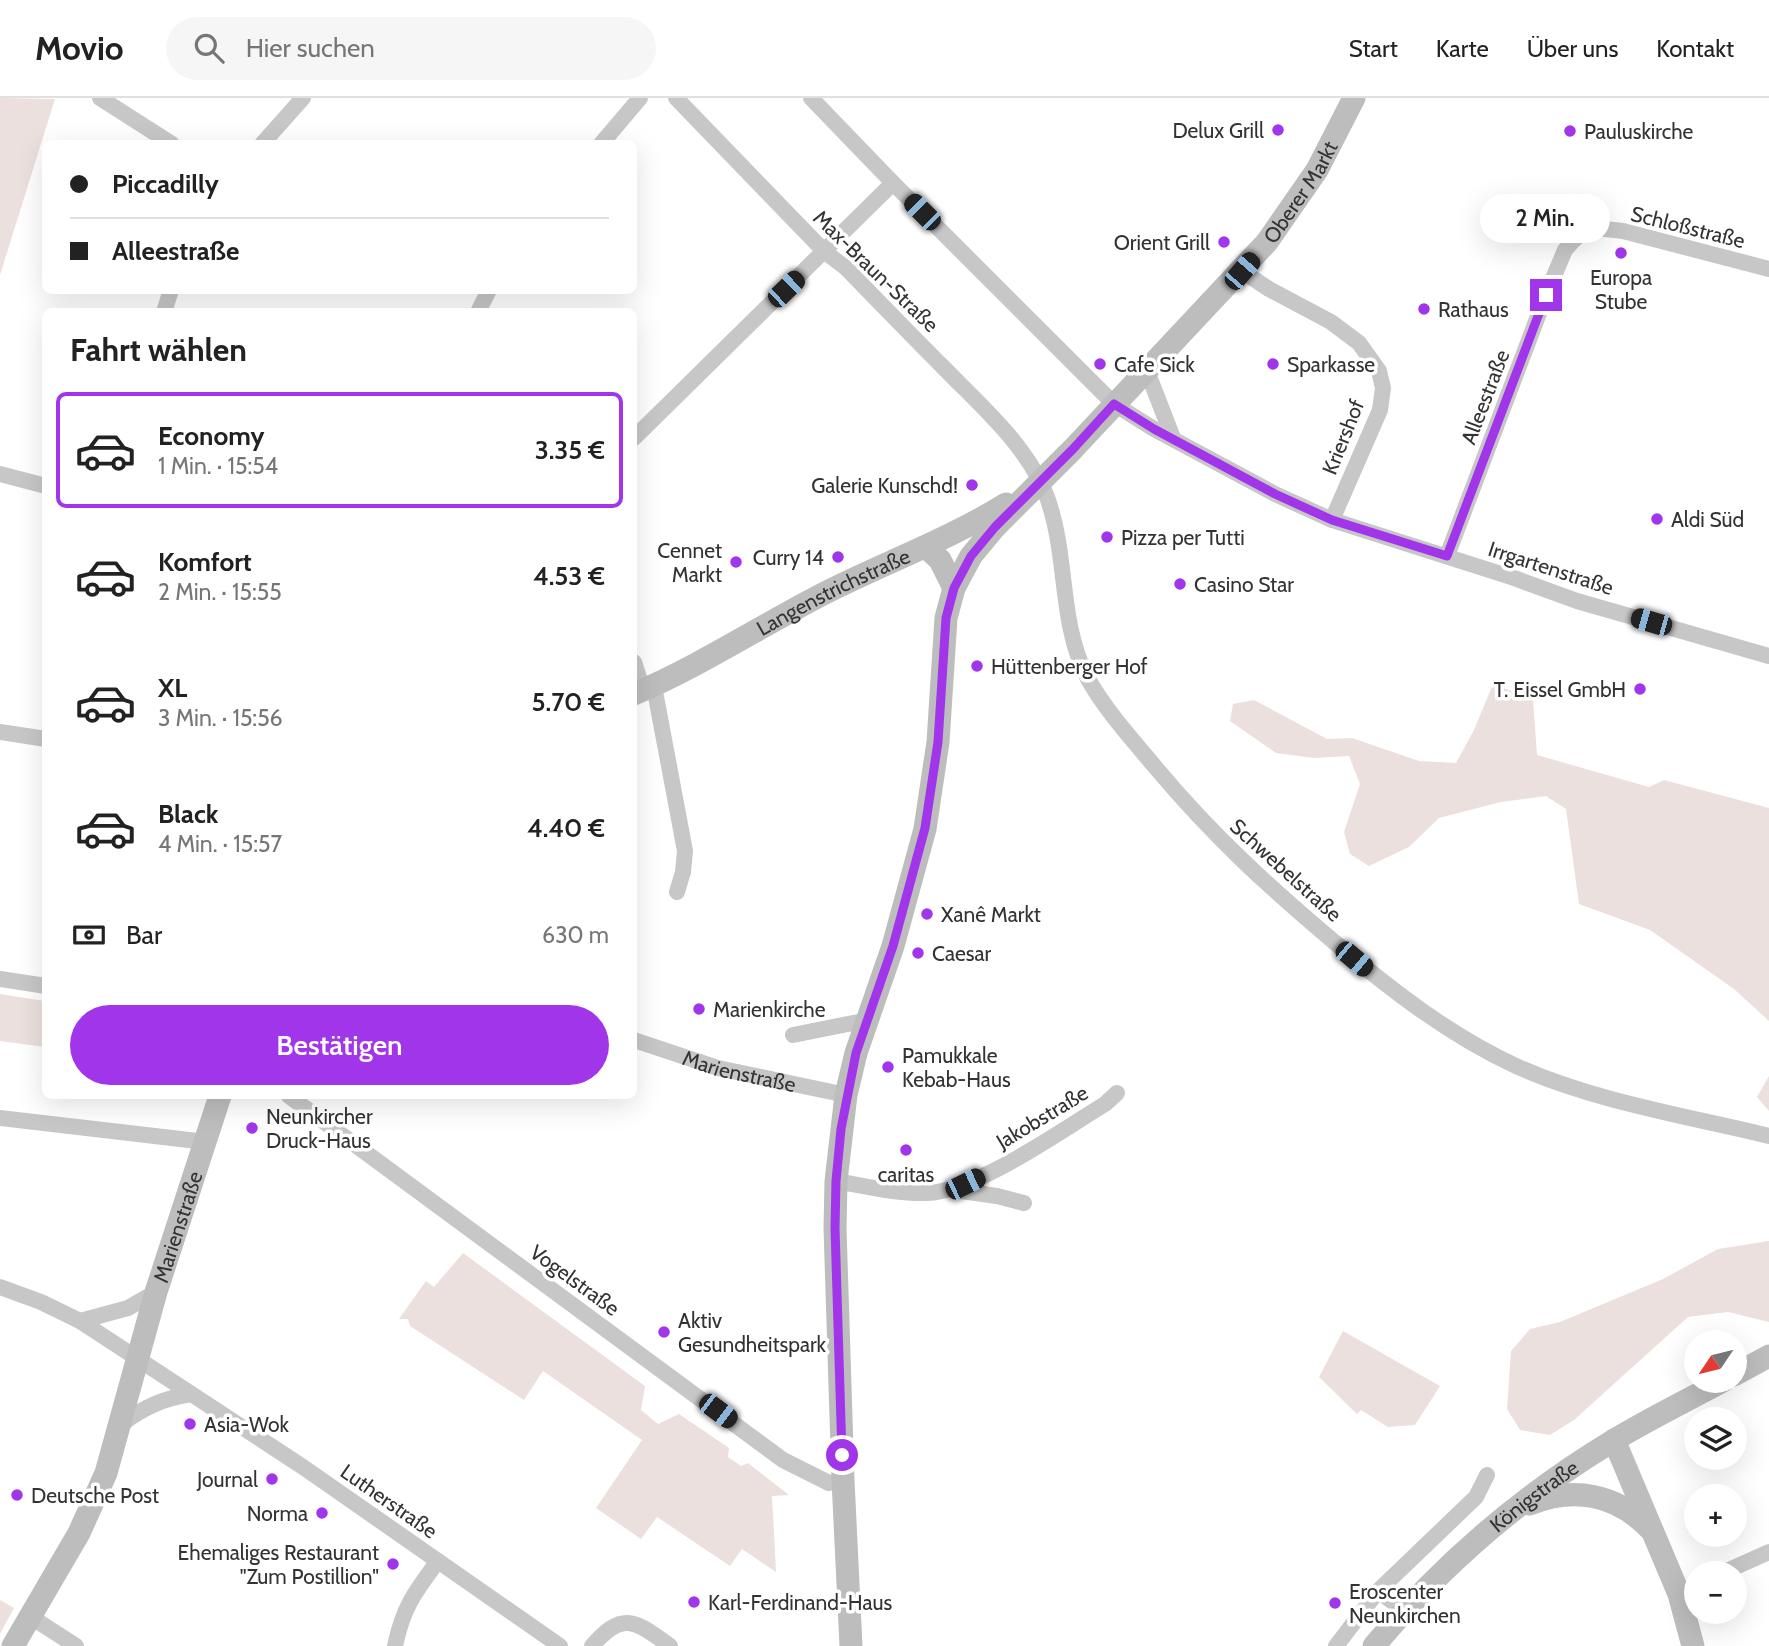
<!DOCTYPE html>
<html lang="de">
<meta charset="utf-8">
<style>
:root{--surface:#fff;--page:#f6f6f6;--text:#222;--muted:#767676;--line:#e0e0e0;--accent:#a035ea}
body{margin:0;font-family:Cabin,sans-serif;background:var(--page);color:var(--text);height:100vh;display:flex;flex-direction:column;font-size:26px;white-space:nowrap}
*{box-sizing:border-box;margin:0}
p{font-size:23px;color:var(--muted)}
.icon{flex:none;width:38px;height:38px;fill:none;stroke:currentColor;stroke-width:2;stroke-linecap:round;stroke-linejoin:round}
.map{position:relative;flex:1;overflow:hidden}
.details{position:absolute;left:42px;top:210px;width:595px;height:791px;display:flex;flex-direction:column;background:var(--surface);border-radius:10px;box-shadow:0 7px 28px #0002}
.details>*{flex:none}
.guide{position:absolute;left:42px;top:42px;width:595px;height:154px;border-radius:10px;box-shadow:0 7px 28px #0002;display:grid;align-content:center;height:154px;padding:0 28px;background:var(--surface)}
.needle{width:46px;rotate:235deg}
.controls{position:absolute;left:1684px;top:1232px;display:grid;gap:14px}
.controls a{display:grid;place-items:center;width:63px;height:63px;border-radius:50%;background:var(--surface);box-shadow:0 7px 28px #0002;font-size:35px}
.end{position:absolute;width:32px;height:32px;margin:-16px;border:9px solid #a035ea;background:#fff;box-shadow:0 0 0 4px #fff}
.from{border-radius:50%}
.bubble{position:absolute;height:49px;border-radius:24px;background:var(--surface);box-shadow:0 7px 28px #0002;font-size:23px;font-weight:600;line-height:49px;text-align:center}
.car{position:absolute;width:21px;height:42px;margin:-21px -10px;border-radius:9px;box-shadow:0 0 5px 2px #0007;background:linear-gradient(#222 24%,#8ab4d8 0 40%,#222 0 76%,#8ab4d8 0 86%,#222 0)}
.guide b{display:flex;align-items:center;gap:24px;height:66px;font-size:26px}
.guide b+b{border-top:2px solid var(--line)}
.guide i{width:18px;height:18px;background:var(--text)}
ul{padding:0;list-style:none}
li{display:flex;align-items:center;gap:21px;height:116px;margin:0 14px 10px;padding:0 14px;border:4px solid transparent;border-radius:10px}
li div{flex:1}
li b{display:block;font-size:26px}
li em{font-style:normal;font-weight:600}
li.current{border-color:var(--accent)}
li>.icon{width:63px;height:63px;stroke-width:1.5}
h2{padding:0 28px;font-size:32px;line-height:84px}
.pay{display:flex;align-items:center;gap:18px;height:77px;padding:0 28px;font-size:26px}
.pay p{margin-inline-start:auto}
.cta{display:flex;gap:14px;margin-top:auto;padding:14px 28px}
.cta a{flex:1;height:80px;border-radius:42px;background:var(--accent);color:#fff;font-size:28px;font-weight:600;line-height:80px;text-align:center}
header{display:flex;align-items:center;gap:42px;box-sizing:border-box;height:98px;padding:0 35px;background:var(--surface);border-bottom:2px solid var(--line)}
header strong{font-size:33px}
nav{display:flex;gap:38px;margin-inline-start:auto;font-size:24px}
.search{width:490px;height:63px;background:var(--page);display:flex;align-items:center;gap:18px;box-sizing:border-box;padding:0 24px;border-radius:38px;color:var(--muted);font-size:26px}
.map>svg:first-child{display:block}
</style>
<header>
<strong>Movio</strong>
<div class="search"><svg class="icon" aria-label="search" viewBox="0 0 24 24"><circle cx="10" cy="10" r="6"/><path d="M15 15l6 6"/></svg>Hier suchen</div>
<nav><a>Start</a><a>Karte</a><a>Über uns</a><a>Kontakt</a></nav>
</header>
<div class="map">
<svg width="1769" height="1548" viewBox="0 0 1769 1548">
<rect width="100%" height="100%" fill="#fff"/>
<g fill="#ece0de">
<path d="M0 0 55 1 0 177Z"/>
<path d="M1493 586 1533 601 1537 657 1649 689 1664 682 1769 710V923L1734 891 1650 832 1579 806 1566 711 1546 698 1501 704 1439 720 1409 749 1369 768 1350 756 1344 734 1360 686 1349 658 1314 660 1276 655 1230 623 1233 606 1254 602 1327 641 1352 640 1419 663 1456 665 1474 632Z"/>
<path d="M0 896 45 903V949L0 943Z"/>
<path d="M1769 978V1013L1757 999Z"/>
<path d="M1769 1143V1224L1728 1214 1688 1219 1574 1322 1550 1337 1520 1332 1507 1311 1511 1253 1530 1231 1560 1224 1663 1181 1718 1151Z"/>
<path d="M463 1155 645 1288 641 1312 658 1326 679 1316 729 1350 728 1359 741 1368 748 1365 789 1397 772 1398 776 1474 742 1451 730 1468 657 1419 641 1441 596 1410 642 1342 543 1273 524 1302 410 1228 408 1221H399L426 1183 434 1189Z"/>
<path d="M1343 1233 1440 1288 1415 1327 1388 1329 1361 1312 1357 1316 1319 1279Z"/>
<path d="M0 1502 14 1510 0 1536Z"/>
</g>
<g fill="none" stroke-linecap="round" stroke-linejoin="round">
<g stroke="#c7c7c7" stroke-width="16">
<path d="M100 0 172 46"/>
<path d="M676 0 825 154 846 170C879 204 912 238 945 271 983 310 1030 350 1048 402 1068 459 1059 525 1087 579 1105 612 1132 641 1156 670 1213 738 1271 791 1339 848 1394 894 1451 938 1516 968 1593 1003 1687 1018 1769 1038"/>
<path d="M811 0 893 85 1114 306 1154 331 1275 396 1332 422 1514 480 1577 503 1769 558"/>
<path d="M262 46 303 0"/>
<path d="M601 46 640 0"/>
<path d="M1242 173 1269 191 1331 224 1359 245 1379 273 1383 290 1380 312 1332 422"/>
<path d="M164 214 171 192"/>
<path d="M478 214 489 192"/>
<path d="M1147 273 1173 340"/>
<path d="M634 340 893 85"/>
<path d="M0 376 46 388"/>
<path d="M1447 458 1546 197 1565 152 1574 142 1584 133 1596 130 1623 133 1769 171"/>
<path d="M634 564 643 592"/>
<path d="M654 588 685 753 683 774 677 794"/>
<path d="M0 634 46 641"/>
<path d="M0 881 46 888"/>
<path d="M793 937 858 924"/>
<path id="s1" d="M634 942 718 970 846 997"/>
<path d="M289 998 783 1362 829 1385 843 1382"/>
<path d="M0 1020 206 1044"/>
<path d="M836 1083C865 1088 897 1096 927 1095 975 1094 1062 1032 1105 1006L1117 995"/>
<path d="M954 1092 997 1098 1024 1105"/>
<path d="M0 1189 41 1204 80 1223 303 1369 560 1548"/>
<path d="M80 1223 128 1210 156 1194"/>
<path d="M122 1326C143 1309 164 1300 191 1296"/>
<path d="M1722 1475 1769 1454"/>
<path d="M1378 1493 1404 1512"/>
<path d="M1679 1496 1696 1488"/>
<path d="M31 1519 76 1548"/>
<path d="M395 1548C403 1509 415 1494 438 1463"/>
<path d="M592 1548C623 1512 635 1523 670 1548"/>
<path d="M1336 1548 1378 1493 1476 1399 1487 1377"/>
</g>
<g stroke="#bdbdbd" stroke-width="23">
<path d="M926 449 940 462 954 490"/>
<path id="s2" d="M634 596C700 568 759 529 823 496 884 465 948 442 1006 406"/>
<path d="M1734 1277 1769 1258"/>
<path d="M1614 1342 1679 1496 1693 1548"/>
<path d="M1530 1406C1573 1388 1616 1396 1649 1430"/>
<path id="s3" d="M13 1548 79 1435 106 1375 156 1194 220 998"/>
<path id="s4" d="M851 1548 843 1382 835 1130 836 1083 846 997 856 955 893 848 925 731 938 644 946 520 954 490 971 458 995 429 1073 351 1267 144 1317 72 1354 0"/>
<path id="s5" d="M1374 1548C1441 1468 1522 1398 1611 1344 1647 1322 1686 1303 1723 1283"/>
</g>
</g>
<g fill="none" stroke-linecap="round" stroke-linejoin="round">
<path stroke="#a035ea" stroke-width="9" d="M842 1357 835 1130 836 1083 841 1031 856 955 893 848 925 730 938 644 946 520 954 490 971 458 995 429 1073 351 1114 306 1154 331 1275 396 1332 422 1447 458 1546 197"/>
</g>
<g fill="#a035ea" stroke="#fff" stroke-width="2.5">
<circle cx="1278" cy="32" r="7"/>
<circle cx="1570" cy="33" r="7"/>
<circle cx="1224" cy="144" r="7"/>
<circle cx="1621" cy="155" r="7"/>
<circle cx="1424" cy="211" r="7"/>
<circle cx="1100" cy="266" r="7"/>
<circle cx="1273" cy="266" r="7"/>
<circle cx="972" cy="387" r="7"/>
<circle cx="1657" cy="421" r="7"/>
<circle cx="1107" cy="439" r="7"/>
<circle cx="838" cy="459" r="7"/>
<circle cx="736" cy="464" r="7"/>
<circle cx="1180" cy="486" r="7"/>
<circle cx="977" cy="568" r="7"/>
<circle cx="1640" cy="591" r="7"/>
<circle cx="927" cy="816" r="7"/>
<circle cx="918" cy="855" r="7"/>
<circle cx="699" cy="911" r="7"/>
<circle cx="888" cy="969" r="7"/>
<circle cx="252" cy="1030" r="7"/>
<circle cx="906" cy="1052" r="7"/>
<circle cx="664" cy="1234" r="7"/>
<circle cx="190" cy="1326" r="7"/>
<circle cx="272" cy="1381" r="7"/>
<circle cx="17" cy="1397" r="7"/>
<circle cx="322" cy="1415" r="7"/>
<circle cx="393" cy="1466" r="7"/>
<circle cx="694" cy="1504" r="7"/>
<circle cx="1335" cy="1505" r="7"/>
</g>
<g text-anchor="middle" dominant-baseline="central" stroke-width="7" stroke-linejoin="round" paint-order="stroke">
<g font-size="21" fill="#333" stroke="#fff" text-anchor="start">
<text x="1264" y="32" text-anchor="end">Delux Grill</text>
<text x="1584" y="33">Pauluskirche</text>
<text x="1210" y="144" text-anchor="end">Orient Grill</text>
<text x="1621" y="179" text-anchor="middle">Europa<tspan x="1621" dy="24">Stube</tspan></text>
<text x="1438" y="211">Rathaus</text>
<text x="1114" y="266">Cafe Sick</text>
<text x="1287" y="266">Sparkasse</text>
<text x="958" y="387" text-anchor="end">Galerie Kunschd!</text>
<text x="1671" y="421">Aldi Süd</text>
<text x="1121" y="439">Pizza per Tutti</text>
<text x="722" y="452" text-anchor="end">Cennet<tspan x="722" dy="24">Markt</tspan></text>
<text x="824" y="459" text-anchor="end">Curry 14</text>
<text x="1194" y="486">Casino Star</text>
<text x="991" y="568">Hüttenberger Hof</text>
<text x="1626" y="591" text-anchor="end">T. Eissel GmbH</text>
<text x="941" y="816">Xanê Markt</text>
<text x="932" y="855">Caesar</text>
<text x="713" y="911">Marienkirche</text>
<text x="902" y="957">Pamukkale<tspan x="902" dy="24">Kebab-Haus</tspan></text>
<text x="266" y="1018">Neunkircher<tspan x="266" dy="24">Druck-Haus</tspan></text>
<text x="906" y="1076" text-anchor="middle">caritas</text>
<text x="678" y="1222">Aktiv<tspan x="678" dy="24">Gesundheitspark</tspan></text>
<text x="204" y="1326">Asia-Wok</text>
<text x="258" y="1381" text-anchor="end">Journal</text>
<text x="31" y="1397">Deutsche Post</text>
<text x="308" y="1415" text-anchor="end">Norma</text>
<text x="379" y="1454" text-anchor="end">Ehemaliges Restaurant<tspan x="379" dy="24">"Zum Postillion"</tspan></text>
<text x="1349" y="1493">Eroscenter<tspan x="1349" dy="24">Neunkirchen</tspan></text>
<text x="708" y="1504">Karl-Ferdinand-Haus</text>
</g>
<g font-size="21" fill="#333" stroke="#fff">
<text stroke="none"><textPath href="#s4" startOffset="1601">Oberer Markt</textPath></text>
<text transform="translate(1688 129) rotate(14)">Schloßstraße</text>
<text transform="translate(876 173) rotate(44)">Max-Braun-Straße</text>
<text transform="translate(1485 299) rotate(-69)">Alleestraße</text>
<text transform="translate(1343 339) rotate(-68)">Kriershof</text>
<text transform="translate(1551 470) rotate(18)">Irrgartenstraße</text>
<text stroke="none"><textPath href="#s2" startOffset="224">Langenstrichstraße</textPath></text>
<text transform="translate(1286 772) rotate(42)">Schwebelstraße</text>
<text stroke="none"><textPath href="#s1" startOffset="110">Marienstraße</textPath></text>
<text transform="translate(1042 1019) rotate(-31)">Jakobstraße</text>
<text stroke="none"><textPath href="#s3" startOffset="453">Marienstraße</textPath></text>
<text transform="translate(575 1182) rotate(36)">Vogelstraße</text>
<text stroke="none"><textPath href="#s5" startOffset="220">Königstraße</textPath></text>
<text transform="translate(389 1403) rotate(35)">Lutherstraße</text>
</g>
</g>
</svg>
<div class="controls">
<a><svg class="needle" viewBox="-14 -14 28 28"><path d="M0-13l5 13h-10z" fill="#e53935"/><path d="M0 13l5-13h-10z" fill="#767676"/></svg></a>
<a><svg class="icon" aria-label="layers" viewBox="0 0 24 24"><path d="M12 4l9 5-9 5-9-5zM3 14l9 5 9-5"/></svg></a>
<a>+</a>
<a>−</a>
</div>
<i class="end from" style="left:842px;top:1357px"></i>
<i class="end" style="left:1546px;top:197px"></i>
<div class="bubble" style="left:1480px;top:96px;width:130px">2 Min.</div>
<i class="car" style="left:922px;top:114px;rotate:315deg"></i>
<i class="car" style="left:1242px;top:173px;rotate:41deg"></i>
<i class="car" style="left:786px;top:191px;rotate:46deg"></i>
<i class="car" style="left:1651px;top:524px;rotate:286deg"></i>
<i class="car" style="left:1354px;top:861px;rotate:130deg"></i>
<i class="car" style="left:965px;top:1086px;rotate:64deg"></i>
<i class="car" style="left:718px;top:1313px;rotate:127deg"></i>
<div class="guide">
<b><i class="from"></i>Piccadilly</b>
<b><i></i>Alleestraße</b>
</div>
<section class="details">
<h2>Fahrt wählen</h2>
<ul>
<li class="current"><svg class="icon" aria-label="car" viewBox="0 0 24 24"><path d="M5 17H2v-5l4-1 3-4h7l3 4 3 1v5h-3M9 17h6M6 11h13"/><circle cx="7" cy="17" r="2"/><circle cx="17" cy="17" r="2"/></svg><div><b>Economy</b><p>1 Min. · 15:54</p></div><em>3.35 €</em></li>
<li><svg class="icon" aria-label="car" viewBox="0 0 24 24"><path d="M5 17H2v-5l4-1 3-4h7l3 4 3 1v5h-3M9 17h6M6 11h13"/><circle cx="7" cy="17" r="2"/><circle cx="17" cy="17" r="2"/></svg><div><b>Komfort</b><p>2 Min. · 15:55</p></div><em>4.53 €</em></li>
<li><svg class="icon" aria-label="car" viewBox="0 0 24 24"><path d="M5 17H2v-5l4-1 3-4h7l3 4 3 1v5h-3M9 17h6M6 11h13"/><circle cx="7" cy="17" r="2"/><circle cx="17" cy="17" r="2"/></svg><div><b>XL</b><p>3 Min. · 15:56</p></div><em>5.70 €</em></li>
<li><svg class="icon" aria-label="car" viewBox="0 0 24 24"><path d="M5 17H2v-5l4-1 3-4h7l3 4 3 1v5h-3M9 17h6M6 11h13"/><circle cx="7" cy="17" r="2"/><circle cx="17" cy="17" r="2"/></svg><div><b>Black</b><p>4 Min. · 15:57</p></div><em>4.40 €</em></li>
</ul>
<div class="pay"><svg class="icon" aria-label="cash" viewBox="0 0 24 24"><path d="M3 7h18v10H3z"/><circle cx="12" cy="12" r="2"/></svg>Bar<p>630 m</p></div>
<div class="cta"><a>Bestätigen</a></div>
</section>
</div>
